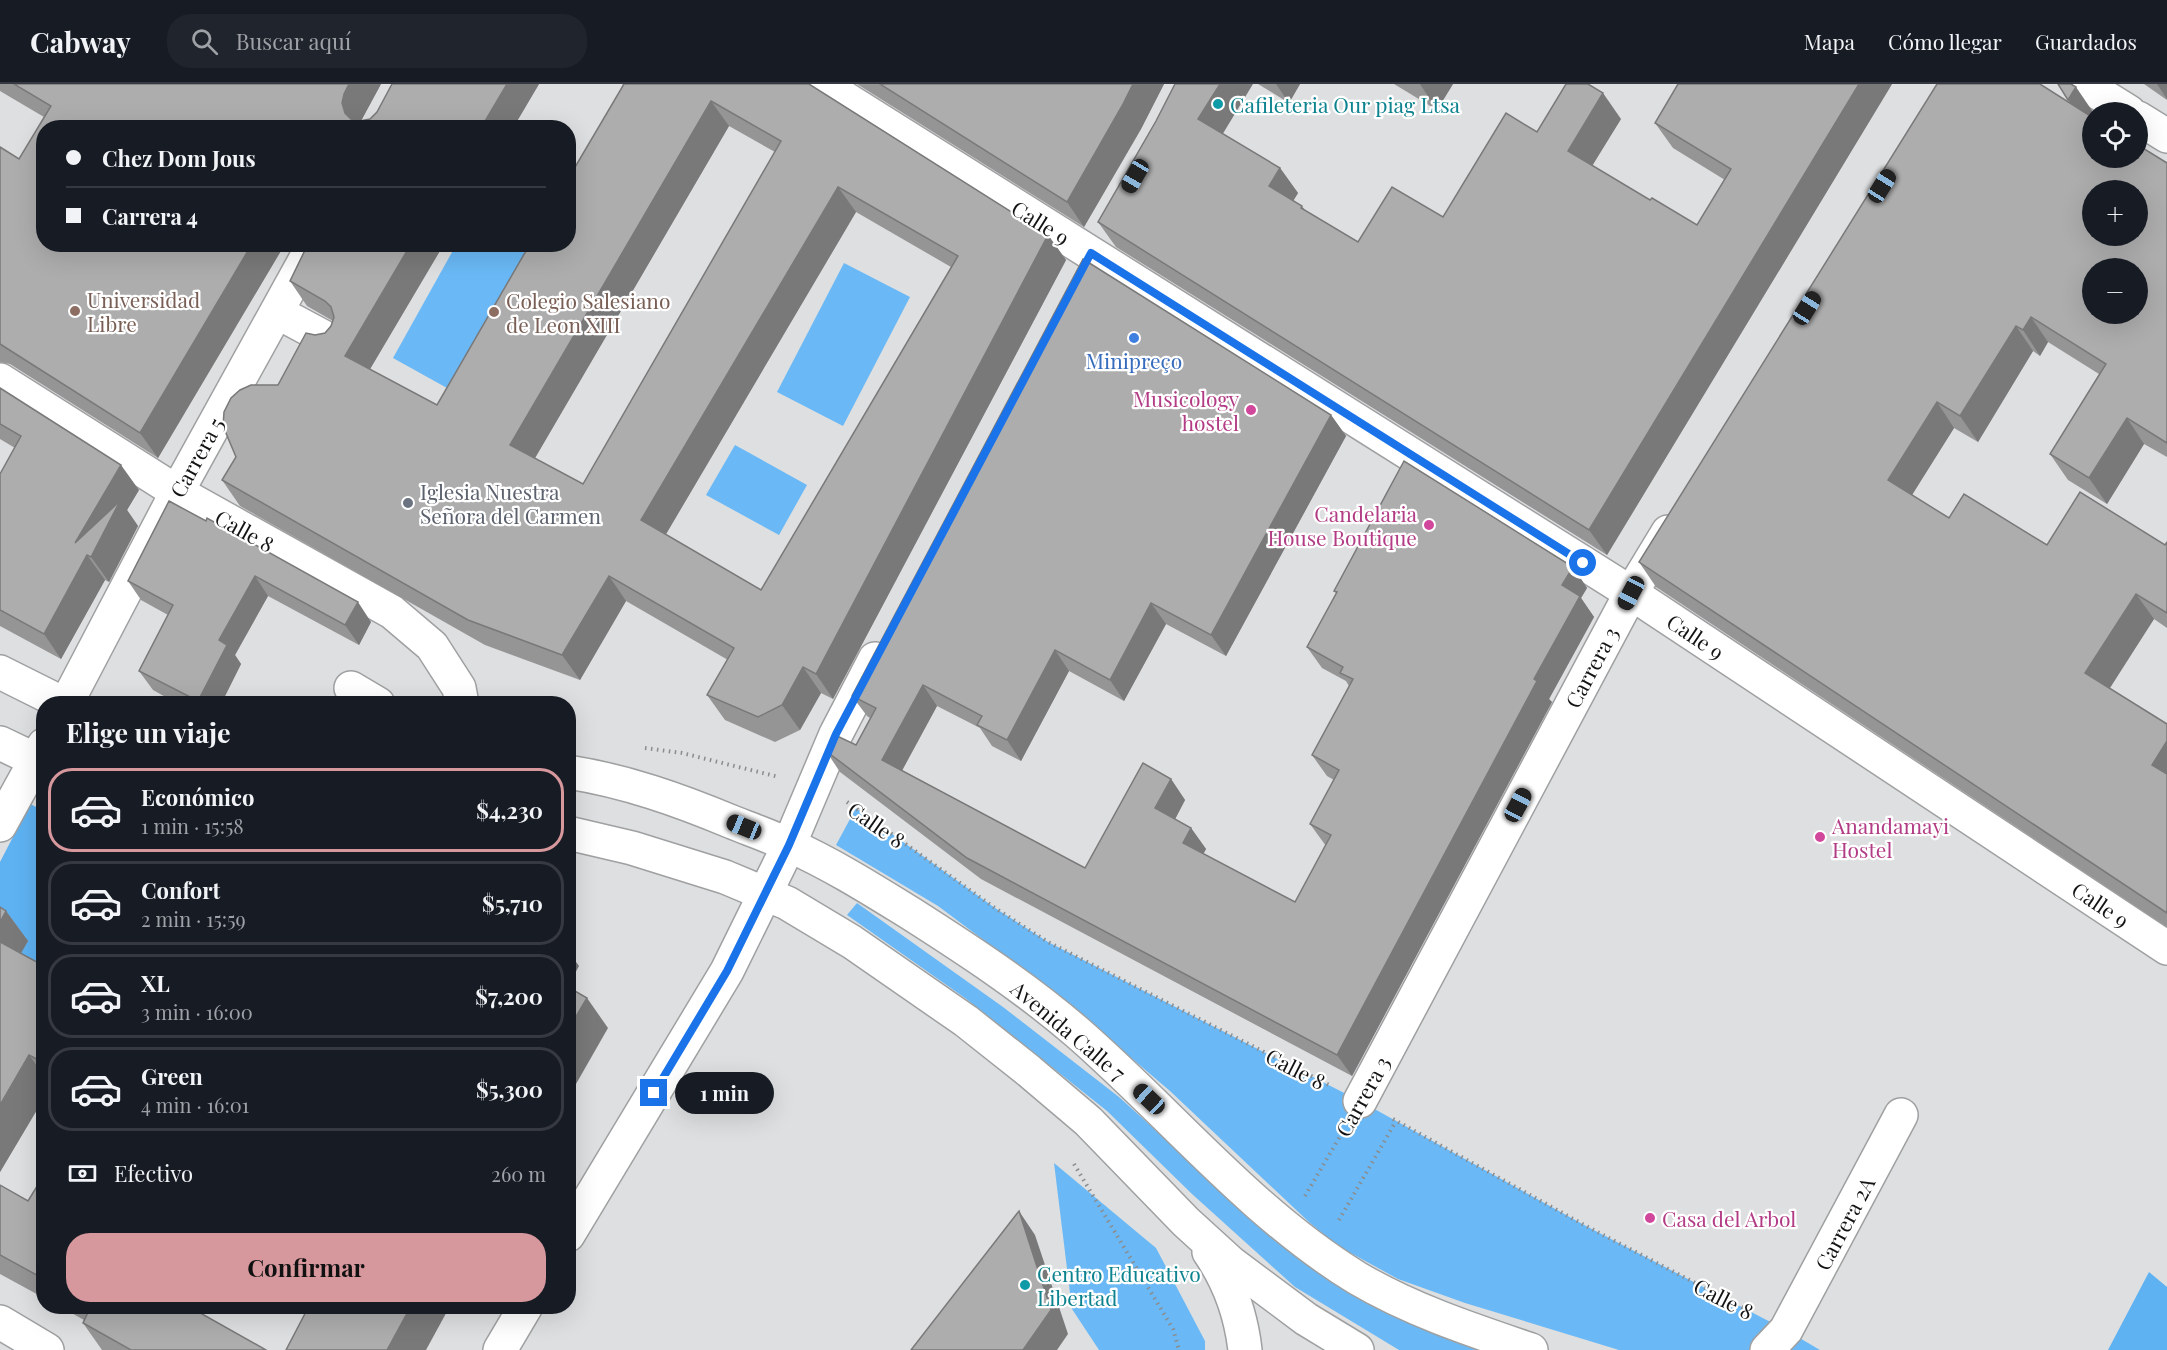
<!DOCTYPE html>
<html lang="es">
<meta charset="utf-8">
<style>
:root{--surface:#171b24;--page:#20242c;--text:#f1f3f6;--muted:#9ea1a6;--line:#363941;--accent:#d6979d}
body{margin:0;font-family:"Playfair Display",serif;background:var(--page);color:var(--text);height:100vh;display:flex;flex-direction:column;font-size:22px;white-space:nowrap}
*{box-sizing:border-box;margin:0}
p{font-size:20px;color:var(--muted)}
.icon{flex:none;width:33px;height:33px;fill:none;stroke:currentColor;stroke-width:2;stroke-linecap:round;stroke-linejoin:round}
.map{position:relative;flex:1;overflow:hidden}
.sheet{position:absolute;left:36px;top:612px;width:540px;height:618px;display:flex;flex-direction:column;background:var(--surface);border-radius:24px;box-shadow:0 6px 24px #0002}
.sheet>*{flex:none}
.top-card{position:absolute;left:36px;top:36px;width:540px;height:132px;border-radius:24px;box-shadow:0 6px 24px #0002;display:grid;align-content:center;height:132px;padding:0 30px;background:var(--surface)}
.tools{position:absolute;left:2082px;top:18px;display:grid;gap:12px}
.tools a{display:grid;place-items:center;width:66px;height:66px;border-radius:50%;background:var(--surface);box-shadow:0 6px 24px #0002;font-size:30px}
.end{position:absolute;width:27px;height:27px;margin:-14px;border:8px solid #1a73e8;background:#fff;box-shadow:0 0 0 3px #fff}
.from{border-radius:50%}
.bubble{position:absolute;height:42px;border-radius:21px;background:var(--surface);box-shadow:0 6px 24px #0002;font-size:20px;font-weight:700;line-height:42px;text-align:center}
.car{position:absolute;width:18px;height:36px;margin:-18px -9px;border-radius:8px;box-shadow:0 0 4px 2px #0007;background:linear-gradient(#222 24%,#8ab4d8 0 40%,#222 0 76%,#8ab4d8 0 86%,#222 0)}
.top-card b{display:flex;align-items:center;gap:21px;height:57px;font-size:22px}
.top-card b+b{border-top:2px solid var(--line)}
.top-card i{width:15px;height:15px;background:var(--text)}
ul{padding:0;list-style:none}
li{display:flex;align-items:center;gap:18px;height:84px;margin:0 12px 9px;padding:0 18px;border:3px solid var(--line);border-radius:24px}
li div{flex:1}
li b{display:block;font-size:22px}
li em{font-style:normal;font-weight:700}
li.selected{border-color:var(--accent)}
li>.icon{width:54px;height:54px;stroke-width:1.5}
h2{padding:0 30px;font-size:27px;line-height:72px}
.pay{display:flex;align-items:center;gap:15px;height:66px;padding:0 30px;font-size:22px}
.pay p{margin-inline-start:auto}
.button{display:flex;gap:12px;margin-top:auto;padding:12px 30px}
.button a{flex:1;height:69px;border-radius:24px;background:var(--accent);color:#111;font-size:24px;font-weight:700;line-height:69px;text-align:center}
header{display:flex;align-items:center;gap:36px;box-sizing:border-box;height:84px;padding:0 30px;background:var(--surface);border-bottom:2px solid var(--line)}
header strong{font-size:28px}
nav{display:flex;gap:33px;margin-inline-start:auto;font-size:21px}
.search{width:420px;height:54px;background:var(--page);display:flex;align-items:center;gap:15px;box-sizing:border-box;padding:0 21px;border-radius:24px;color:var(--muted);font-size:22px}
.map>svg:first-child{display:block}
</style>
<header>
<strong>Cabway</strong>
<div class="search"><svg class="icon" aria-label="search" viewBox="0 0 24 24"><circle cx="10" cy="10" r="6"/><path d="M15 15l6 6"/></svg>Buscar aquí</div>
<nav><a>Mapa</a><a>Cómo llegar</a><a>Guardados</a></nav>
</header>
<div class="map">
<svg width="2167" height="1266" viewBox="0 0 2167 1266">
<rect width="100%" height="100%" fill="#dedfe0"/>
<g fill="#6ab9f6">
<path d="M456 161H539L456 309 393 274Z"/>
<path d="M844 179 910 213 843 342 777 308Z"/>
<path d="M735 361 807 401 779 451 706 411Z"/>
<path d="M856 724 995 824 1048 858 1360 1017 1586 1142 1786 1246 1820 1266H1619L1465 1219 1398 1195 1338 1162 1310 1139 1170 1007 1060 913 938 822 836 761Z"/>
<path d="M857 819 1003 923 1119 1013 1215 1100 1480 1266H1399L1295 1203 1192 1110 1107 1027 965 914 847 831Z"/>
<path d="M1054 1079 1156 1164 1205 1257V1266H1099L1072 1225Z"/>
</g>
<g fill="#5eb2f2">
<path d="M30 720 43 726V901L0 842V778Z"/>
<path d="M2149 1188 2167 1203V1266H2108Z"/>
</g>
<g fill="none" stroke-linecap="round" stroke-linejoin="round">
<g stroke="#9fa0a1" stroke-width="36">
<g id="minor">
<path d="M822 0 1631 509 2167 864"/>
<path d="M2084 0 2129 28"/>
<path d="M2138 34 2167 52"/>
<path d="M277 228 333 258"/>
<path d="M0 296 177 408 392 528 432 562 459 604 462 620"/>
<path d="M0 588 64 620"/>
<path d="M351 604 378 620"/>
<path d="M66 620 177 408 314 160"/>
<path d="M0 659 44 680"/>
<path d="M568 688C626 697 679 716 732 738 752 746 772 753 791 762 833 781 871 805 910 829 968 866 1026 904 1078 949 1171 1030 1251 1129 1357 1194 1411 1226 1472 1246 1531 1266"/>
<path d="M0 741 44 661"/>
<path d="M568 749 632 764 725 793 787 819 852 858 966 937 1029 987 1088 1037 1186 1138 1231 1179 1306 1235 1357 1266"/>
<path d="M1360 1017 1631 509 1668 448"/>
<path d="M568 1151 727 887 789 761 836 650 875 575"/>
<path d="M1209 1168C1229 1197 1241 1231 1245 1266"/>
<path d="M0 1238 47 1266"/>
<path d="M500 1266 526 1222"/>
<path d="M1767 1266 1786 1246 1901 1031"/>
</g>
</g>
<g stroke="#8b8c8d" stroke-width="4" stroke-dasharray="1.5 4.5" stroke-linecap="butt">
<path d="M109 616 119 620"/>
<path d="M645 664 682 669 779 693"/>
<path d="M847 718 995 824 1048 858 1329 1001"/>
<path d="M1393 1035 1586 1142 1751 1228"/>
<path d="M1074 1080 1173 1245 1179 1266"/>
<path d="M1305 1112 1342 1049"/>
<path d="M1339 1136 1396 1037"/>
</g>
<use href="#minor" stroke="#fff" stroke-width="33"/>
</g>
<g fill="#969596" fill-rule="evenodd">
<path d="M0 0H381L361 37 539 0 513 44H44V160H285L158 374 10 280 0 278V63L19 75 44 33 0 7Z"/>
<path d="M622 0H809L1048 151 1066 176 833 615 821 609 800 646 775 658 725 636 707 611 728 576 626 517 580 596 485 561 240 422 222 396 278 301 315 251 325 249 331 242 333 237 307 222 290 197 308 160H444L370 285 437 321 623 1ZM729 42 775 68 583 400 535 374ZM856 128 951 183 761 506 666 450Z"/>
<path d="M857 0H1164L1141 45 1084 143Z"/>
<path d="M1258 0H1300L1289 19Z"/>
<path d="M1394 0H1453L1437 26Z"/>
<path d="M1678 0H1892L1607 471 1116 163 1098 138 1156 37 1223 50 1280 84 1298 109 1293 117 1302 122 1305 126 1358 158 1443 133 1537 48 1621 35 1592 81 1650 116 1697 141 1725 96 1673 64 1655 39Z"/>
<path d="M2144 0H2167V16Z"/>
<path d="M2070 19 2093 28 2091 32 2167 79V373L2144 360 2107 420 2068 396 2050 370 2099 290 2048 258 2040 272 2033 267 1978 358 1954 344 1912 411 1949 434 2047 461H2165L2167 458V544L2154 535 2109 604 2167 640V843L1656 503 1639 478Z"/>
<path d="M0 304 139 406 127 426 138 442 109 498 105 496 61 575 0 542V390L15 364 0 355Z"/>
<path d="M1331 331 1346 352 1226 572 1166 540 1124 617 1069 587 1021 677 992 662 980 644 937 622 902 686 1085 784 1171 695 1185 716 1175 735 1191 744 1206 765 1203 770 1295 818 1326 762 1310 740 1334 696 1327 692 1312 671 1349 602 1346 597 1322 584 1307 563 1336 509 1334 507 1573 483 1587 504 1581 514 1594 533 1549 615 1552 618 1352 992 981 795 840 688 826 667 856 661 870 634 867 632 852 612Z"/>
<path d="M169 417 371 538 359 561 268 512 235 571 241 580 221 620H178L153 606 139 587 168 531 141 516 128 497Z"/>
<path d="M6 827 28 857 21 869 44 882V1014L0 1088Z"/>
<path d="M44 1091V1214L0 1190V1101L28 1117Z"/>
<path d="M59 1222H188L266 1266H102L83 1239 84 1236Z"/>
</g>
<g fill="#7a797a">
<path d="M349 0H381L362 35 359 44 345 29 342 19 344 10Z"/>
<path d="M507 0H539L513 44H481Z"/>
<path d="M1133 0H1164L1141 45 1084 143 1067 118Z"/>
<path d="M1220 0H1253L1216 61 1198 35Z"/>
<path d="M1276 0H1300L1289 19Z"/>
<path d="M1420 0H1453L1437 26Z"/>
<path d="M1859 0H1892L1607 471 1589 446Z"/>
<path d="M2157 0H2167V15Z"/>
<path d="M2076 3 2093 28 2085 41 2068 16Z"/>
<path d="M1603 9 1621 35 1586 92 1568 67Z"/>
<path d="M711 17 729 42 528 386 510 361Z"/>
<path d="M1280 84 1298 109 1287 127 1269 102Z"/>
<path d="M838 103 856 128 659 462 641 436Z"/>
<path d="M1048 151 1066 176 833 615 816 590Z"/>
<path d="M252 160H285L158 374 140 349Z"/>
<path d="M411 160H444L363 297 345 272Z"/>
<path d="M2031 233 2048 258 2040 272 2023 246Z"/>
<path d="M2016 242 2033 267 1978 358 1960 332Z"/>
<path d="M1937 318 1954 344 1905 422 1888 396Z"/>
<path d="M1331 331 1346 352 1226 572 1211 551Z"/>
<path d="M2127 334 2144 360 2107 420 2089 394Z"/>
<path d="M121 381 139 406 127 426 138 442 109 498 91 473 87 471 105 496 61 575 44 550 75 459Z"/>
<path d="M1573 483 1587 504 1581 514 1594 533 1549 615 1552 618 1352 992 1337 971 1534 595 1562 501Z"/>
<path d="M255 492 268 512 235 571 241 580 221 620H199L198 617 219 556Z"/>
<path d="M609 492 626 517 580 596 562 571Z"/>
<path d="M2136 510 2154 535 2103 615 2085 589Z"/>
<path d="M358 518 371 538 359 561 345 541Z"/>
<path d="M1151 519 1166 540 1124 617 1110 596Z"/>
<path d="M1055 566 1069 587 1021 677 1007 656Z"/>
<path d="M803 583 821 609 800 646 782 621Z"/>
<path d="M923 601 937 622 897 696 882 676Z"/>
<path d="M2167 657V703L2152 681Z"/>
<path d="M1171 695 1185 716 1170 745 1155 724Z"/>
<path d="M1191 744 1206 765 1198 780 1183 759Z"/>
<path d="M6 827 28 857 13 883 0 865V838Z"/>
<path d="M568 867 579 882 568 902Z"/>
<path d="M587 914 608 944 568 1014V946Z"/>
<path d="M29 971 44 991V1014L0 1088V1021Z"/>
<path d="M1019 1127 1035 1151 1068 1250 1057 1266H1023Z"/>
<path d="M411 1222H450L426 1266H387Z"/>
</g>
<g fill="#aeadae" stroke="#7a797a" stroke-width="1.5" fill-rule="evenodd">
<path d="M14 0H349L344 10 342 19 345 29 351 35 360 37 370 35 377 28 392 0H507L481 44H44V160H252L140 349 0 260V63L19 75 51 22Z"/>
<path d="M624 0H809L1048 151 816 590 803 583 782 621 758 633 707 611 734 564 609 492 562 571 468 536 222 396 236 373 223 342 224 328 231 314 240 306 251 301H278L306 249 315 251 325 249 331 242 334 233 331 223 325 217 290 197 308 160H411L345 272 437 321 530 160H568V95ZM711 17 781 57 583 400 510 361ZM838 103 958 172 761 506 641 436Z"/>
<path d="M880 0H1133L1123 20 1067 118Z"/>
<path d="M1175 0H1220L1198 35 1280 84 1269 102 1302 122 1301 124 1358 158 1392 103 1443 133 1506 29 1537 48 1566 0H1588L1603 9 1568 67 1650 116 1652 114 1697 141 1731 85 1655 39 1678 0H1859L1589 446 1098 138 1156 37Z"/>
<path d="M1937 0H2040L2092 33V74H2138V61L2167 79V359L2127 334 2089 394 2050 370 2106 280 2031 233 2023 246 2016 242 1960 332 1937 318 1888 396 1949 434 1964 410 2047 461 2080 408 2165 461 2167 458V529L2136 510 2085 589 2167 640V657L2152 681 2167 690V829L1639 478ZM2092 106H2138V152H2092ZM2092 184H2138V230H2092Z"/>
<path d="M2058 0H2071L2076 3 2068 16Z"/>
<path d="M1083 175 1331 331 1211 551 1151 519 1110 596 1055 566 1007 656 977 641 982 632 923 601 882 676 1085 784 1143 679 1171 695 1155 724 1191 744 1183 759 1295 818 1331 751 1310 740 1339 686 1312 671 1353 595 1340 589 1343 583 1307 563 1337 508 1334 507 1404 377 1573 483 1562 501 1580 512 1534 595 1537 597 1337 971 967 774 826 667 833 650 856 661 876 624 852 612Z"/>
<path d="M0 304 121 381 75 459 120 417 91 473 87 471 44 550 0 526V390L21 352 0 340Z"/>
<path d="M169 417 206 437 207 434 358 518 345 541 255 492 219 556 227 561 198 617 139 587 173 521 128 497Z"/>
<path d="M0 823 6 827 0 838Z"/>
<path d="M0 858 44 882V979L29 971 0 1021Z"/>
<path d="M568 903 587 914 568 946Z"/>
<path d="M44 1091V1195L0 1171V1101L28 1117Z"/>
<path d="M1019 1127 1051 1226 1023 1266H911Z"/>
<path d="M91 1222H188L266 1266H131L83 1239Z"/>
<path d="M309 1222H411L387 1266H286Z"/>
</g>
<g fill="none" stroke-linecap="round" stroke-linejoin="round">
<path stroke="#1a73e8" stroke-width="8" d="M654 1009 727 887 789 761 836 650 1091 169 1583 479"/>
</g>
<g fill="#0f9aa8" stroke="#fff" stroke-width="2">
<circle cx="1218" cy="20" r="6"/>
<circle cx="1025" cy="1201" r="6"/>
</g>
<g fill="#8d6e63" stroke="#fff" stroke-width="2">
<circle cx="75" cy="227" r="6"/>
<circle cx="494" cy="228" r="6"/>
</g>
<circle fill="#3f7fe0" stroke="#fff" stroke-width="2" cx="1134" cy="254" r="6"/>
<g fill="#d1479c" stroke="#fff" stroke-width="2">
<circle cx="1251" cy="326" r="6"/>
<circle cx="1429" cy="441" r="6"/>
<circle cx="1820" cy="753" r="6"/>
<circle cx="1650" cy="1134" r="6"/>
</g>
<circle fill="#6b7280" stroke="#fff" stroke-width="2" cx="408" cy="419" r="6"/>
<g text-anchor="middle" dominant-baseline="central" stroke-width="4.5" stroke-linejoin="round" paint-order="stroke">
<g font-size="21" fill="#0d838f" stroke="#fff" text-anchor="start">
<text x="1230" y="20">Cafileteria Our piag Ltsa</text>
<text x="1037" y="1189">Centro Educativo<tspan x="1037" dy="24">Libertad</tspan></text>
</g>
<g font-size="21" fill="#131314" stroke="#fff">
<text transform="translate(1041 138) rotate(32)">Calle 9</text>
<text transform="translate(196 373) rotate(-61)">Carrera 5</text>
<text transform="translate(245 446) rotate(29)">Calle 8</text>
<text transform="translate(1696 552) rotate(34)">Calle 9</text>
<text transform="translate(1591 583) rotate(-62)">Carrera 3</text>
<text transform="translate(877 740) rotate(35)">Calle 8</text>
<text transform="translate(2101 820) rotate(34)">Calle 9</text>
<text transform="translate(1069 946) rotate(40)">Avenida Calle 7</text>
<text transform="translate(1296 984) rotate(27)">Calle 8</text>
<text transform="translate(1362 1012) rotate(-61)">Carrera 3</text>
<text transform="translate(1844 1139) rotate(-62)">Carrera 2A</text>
<text transform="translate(1724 1214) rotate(27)">Calle 8</text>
</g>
<g font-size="21" fill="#785e54" stroke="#fff" text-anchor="start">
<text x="87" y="215">Universidad<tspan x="87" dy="24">Libre</tspan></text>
<text x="506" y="216">Colegio Salesiano<tspan x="506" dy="24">de Leon XIII</tspan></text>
</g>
<g font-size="21" fill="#366cbe" stroke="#fff">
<text x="1134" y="276">Minipreço</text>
</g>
<g font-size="21" fill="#b23c85" stroke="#fff" text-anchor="end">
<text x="1239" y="314">Musicology<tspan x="1239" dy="24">hostel</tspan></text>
<text x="1417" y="429">Candelaria<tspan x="1417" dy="24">House Boutique</tspan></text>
<text x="1832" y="741" text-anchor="start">Anandamayi<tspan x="1832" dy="24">Hostel</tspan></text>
<text x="1662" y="1134" text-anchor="start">Casa del Arbol</text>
</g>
<g font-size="21" fill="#5b616d" stroke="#fff" text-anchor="start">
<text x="420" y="407">Iglesia Nuestra<tspan x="420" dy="24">Señora del Carmen</tspan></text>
</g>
</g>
</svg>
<div class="tools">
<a><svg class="icon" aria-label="locate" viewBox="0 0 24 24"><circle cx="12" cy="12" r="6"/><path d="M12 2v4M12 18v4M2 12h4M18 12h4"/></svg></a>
<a>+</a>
<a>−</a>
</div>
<i class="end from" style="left:1583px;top:479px"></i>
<i class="end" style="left:654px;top:1009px"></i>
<div class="bubble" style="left:675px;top:988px;width:99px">1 min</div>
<i class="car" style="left:1135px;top:92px;rotate:210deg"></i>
<i class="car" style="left:1882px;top:102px;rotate:32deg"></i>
<i class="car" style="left:1807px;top:224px;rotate:32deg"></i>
<i class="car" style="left:1631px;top:509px;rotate:208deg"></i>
<i class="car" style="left:1518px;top:721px;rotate:28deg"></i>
<i class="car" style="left:744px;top:743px;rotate:292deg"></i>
<i class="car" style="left:1149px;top:1015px;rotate:313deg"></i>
<div class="top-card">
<b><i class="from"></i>Chez Dom Jous</b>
<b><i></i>Carrera 4</b>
</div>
<section class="sheet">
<h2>Elige un viaje</h2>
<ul>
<li class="selected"><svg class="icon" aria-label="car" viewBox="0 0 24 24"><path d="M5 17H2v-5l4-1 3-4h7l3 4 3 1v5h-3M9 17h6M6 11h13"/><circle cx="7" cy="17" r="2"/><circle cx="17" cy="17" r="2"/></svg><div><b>Económico</b><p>1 min · 15:58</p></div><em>$4,230</em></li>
<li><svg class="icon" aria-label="car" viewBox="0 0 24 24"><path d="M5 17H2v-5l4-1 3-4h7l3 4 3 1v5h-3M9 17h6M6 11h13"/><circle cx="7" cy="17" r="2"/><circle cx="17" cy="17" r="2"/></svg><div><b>Confort</b><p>2 min · 15:59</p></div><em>$5,710</em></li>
<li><svg class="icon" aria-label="car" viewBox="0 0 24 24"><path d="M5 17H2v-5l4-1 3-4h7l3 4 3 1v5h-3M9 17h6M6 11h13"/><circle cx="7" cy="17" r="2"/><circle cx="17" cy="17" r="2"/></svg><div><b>XL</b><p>3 min · 16:00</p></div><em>$7,200</em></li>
<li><svg class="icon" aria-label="car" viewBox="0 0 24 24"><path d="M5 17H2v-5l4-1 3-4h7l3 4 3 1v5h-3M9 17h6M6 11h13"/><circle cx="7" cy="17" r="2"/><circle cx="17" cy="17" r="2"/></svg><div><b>Green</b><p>4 min · 16:01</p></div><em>$5,300</em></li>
</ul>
<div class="pay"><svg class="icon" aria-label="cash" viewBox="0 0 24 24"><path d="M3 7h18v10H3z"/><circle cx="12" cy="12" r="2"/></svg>Efectivo<p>260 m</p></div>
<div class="button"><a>Confirmar</a></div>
</section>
</div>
